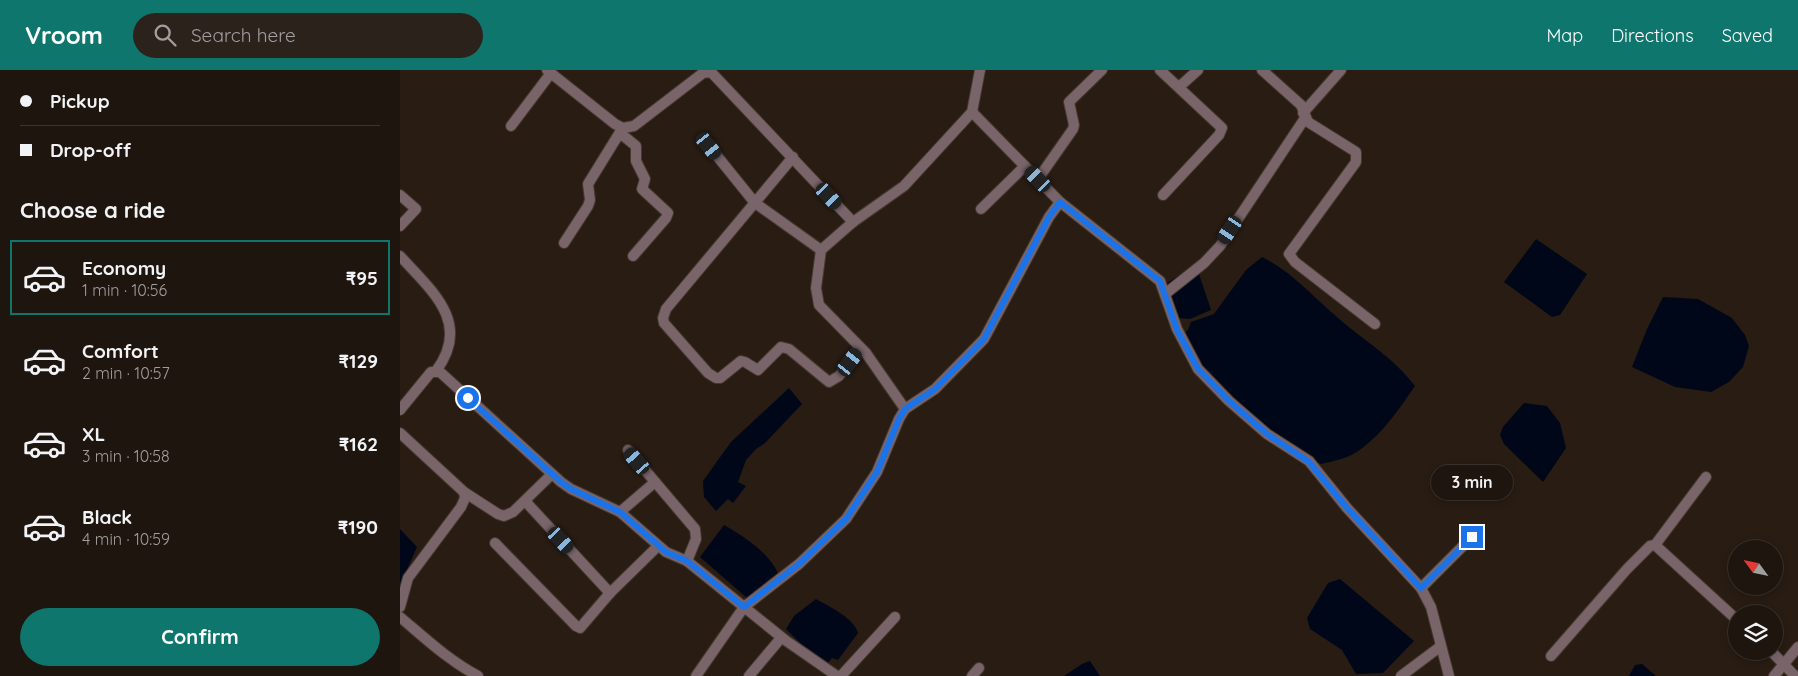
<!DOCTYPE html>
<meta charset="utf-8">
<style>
:root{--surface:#1e150e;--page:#2b221c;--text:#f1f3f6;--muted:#a19f9e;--line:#3c342e;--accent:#0f766e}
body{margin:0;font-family:Quicksand,sans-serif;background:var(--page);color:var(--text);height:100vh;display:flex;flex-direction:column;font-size:19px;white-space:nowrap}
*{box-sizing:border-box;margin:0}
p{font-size:16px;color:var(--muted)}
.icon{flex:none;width:28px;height:28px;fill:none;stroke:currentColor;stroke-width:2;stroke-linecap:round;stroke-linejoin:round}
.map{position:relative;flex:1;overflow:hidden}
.details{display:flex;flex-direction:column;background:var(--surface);width:400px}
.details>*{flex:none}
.top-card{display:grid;align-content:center;height:110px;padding:0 20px;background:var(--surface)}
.needle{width:32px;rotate:303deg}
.controls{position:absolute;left:1328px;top:470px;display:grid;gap:10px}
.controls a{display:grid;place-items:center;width:55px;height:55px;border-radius:50%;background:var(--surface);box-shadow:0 2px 8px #0003,0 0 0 1px var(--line);font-size:25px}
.end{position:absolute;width:22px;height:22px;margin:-11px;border:6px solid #1a73e8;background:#fff;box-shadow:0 0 0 2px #fff}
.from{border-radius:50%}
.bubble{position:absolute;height:35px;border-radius:18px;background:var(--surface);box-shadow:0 2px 8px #0003,0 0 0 1px var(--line);font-size:16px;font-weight:800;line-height:35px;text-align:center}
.car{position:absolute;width:15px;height:30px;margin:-15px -8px;border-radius:6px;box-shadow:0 0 4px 1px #0007;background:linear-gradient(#222 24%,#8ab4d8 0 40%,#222 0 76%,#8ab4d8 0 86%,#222 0)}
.top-card b{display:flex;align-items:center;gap:18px;height:48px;font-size:19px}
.top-card b+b{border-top:1px solid var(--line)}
.top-card i{width:12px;height:12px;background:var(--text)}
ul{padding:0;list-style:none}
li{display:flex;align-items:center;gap:15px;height:75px;margin:0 10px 8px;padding:0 10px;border:2px solid transparent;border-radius:0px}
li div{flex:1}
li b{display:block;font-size:19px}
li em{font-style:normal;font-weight:800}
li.selected{border-color:var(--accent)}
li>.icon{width:45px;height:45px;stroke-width:1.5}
h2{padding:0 20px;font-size:22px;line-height:60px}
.button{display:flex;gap:10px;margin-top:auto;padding:10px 20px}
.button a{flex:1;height:58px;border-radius:30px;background:var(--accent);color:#fff;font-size:20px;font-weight:800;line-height:58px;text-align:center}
header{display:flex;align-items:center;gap:30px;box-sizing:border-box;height:70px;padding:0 25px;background:var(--accent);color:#fff}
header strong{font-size:24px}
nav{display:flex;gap:28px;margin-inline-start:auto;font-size:18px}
.search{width:350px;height:45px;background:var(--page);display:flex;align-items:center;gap:12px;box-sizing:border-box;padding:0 18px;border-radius:28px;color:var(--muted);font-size:19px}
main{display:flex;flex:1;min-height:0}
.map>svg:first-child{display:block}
</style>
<header>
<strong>Vroom</strong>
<div class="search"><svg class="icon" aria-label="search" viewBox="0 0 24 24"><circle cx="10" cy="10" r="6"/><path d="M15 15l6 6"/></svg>Search here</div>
<nav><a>Map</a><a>Directions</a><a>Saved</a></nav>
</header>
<main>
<section class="details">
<div class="top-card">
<b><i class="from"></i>Pickup</b>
<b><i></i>Drop-off</b>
</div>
<h2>Choose a ride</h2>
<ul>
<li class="selected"><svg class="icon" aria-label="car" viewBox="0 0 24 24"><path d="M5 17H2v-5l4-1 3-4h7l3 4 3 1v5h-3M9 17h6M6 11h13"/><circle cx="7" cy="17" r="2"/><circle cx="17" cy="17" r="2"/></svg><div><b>Economy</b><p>1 min · 10:56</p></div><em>₹95</em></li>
<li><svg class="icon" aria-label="car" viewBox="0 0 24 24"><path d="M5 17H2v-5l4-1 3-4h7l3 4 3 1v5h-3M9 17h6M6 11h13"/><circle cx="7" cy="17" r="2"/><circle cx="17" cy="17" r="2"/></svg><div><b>Comfort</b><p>2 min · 10:57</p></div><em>₹129</em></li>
<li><svg class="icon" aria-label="car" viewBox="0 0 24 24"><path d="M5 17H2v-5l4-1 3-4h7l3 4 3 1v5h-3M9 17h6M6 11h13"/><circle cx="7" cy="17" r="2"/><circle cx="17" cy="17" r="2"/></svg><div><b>XL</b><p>3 min · 10:58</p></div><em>₹162</em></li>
<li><svg class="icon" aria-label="car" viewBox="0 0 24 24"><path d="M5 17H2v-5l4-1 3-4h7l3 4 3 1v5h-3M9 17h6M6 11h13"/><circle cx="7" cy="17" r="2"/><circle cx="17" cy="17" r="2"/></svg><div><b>Black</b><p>4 min · 10:59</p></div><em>₹190</em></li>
</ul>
<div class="button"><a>Confirm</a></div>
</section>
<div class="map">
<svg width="1398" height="606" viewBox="0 0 1398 606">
<rect width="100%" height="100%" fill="#281c13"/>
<g fill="#000719">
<path d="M1136 169 1187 204 1160 245 1152 247 1104 212Z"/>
<path d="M862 187C892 202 912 226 937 247 964 271 992 286 1015 316 999 339 984 362 961 379 950 388 934 391 921 394L883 375 798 299 785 262 788 260 791 252 814 244 846 200Z"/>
<path d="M786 201H798L811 240 790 249 779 248 767 213Z"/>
<path d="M1263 227 1298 229 1332 248 1345 265 1349 276 1343 297 1329 312 1311 322 1275 317 1232 297 1247 259Z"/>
<path d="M389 318 402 334 365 373 356 379 346 390 338 412 346 416 333 433 328 429 316 441 304 427 303 411 331 372Z"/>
<path d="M1124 333 1147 336 1160 353 1166 378 1143 412 1104 374 1100 365 1103 357Z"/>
<path d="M324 455C345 467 373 485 380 509L347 528 300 487Z"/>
<path d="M0 459 17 477 2 511 0 521Z"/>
<path d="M940 509 1014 571 983 603 956 604 942 580 910 559 907 548 928 513Z"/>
<path d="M416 529C430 537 454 548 458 563L438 590 432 588 428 593 400 573 386 559 394 546Z"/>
<path d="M690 591 700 606H664L682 594Z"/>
<path d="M1242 594 1256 606H1229L1235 595Z"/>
</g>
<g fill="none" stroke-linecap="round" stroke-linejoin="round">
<g stroke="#44382f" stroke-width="12">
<g id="minor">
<path d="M147 0 215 54 223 58 234 56 303 3 311 2 453 152"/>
<path d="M760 0 822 58 819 65 763 125"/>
<path d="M862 0 901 35 908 52 956 82V92L889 184 895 192 975 254"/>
<path d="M779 17 798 0"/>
<path d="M572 42 660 132 760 211 777 259 798 299 829 331 867 364 909 391 947 438 1021 518 1031 537 1049 606"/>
<path d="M903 43 941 0"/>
<path d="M111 56 151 3"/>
<path d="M220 63 236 76V91L245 109 242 119 268 143 266 148 233 186"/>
<path d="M309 76 355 133 421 180"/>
<path d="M393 87 266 239 263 248 264 253 308 303 316 308H320L341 291 345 292 358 300 381 277 389 279 429 312 439 306 460 278"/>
<path d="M638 109 673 59 674 55 669 32 702 0"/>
<path d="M0 125 16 139 0 156"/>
<path d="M581 139 625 96"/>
<path d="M164 173 188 136 190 130 188 114 222 59"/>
<path d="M0 186C32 221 72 253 36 301"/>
<path d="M765 224 804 193 820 176 905 48"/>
<path d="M505 339 466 283 419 235 416 218 421 180 453 152 504 116 572 42 580 0"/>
<path d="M0 340 31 302H40L161 412 171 419 220 442 266 482 287 491 385 570 437 606"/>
<path d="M0 363 64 422 65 428 61 437 8 508 0 537"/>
<path d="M228 380 295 459 296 469 287 491"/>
<path d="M64 422 98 444 104 446 113 442 152 404"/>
<path d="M125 431 210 523"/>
<path d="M220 442 255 412"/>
<path d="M95 473 176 556 180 558 210 523 258 476"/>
<path d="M1255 475 1306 407"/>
<path d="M1021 518 1072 467"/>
<path d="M0 547C26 569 48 590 78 606"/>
<path d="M1371 581 1395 606"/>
<path d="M1151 586 1227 499 1250 476 1255 475 1336 549"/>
<path d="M296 606 344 537 399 494 446 449 477 402 499 349 505 339 535 319 584 269 649 147 660 132"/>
<path d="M349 606 381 568"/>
<path d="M441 606 495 547"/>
<path d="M572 606 579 598"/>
<path d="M1001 606 1041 576"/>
</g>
</g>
<g stroke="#44382f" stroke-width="12">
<path id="tertiary" d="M1374 606 1398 577"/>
</g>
<use href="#minor" stroke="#796469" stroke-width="10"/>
<use href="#tertiary" stroke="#796469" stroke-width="10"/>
</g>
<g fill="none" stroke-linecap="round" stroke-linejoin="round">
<path stroke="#1a73e8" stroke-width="6" d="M68 328 161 412 171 419 220 442 266 482 287 491 344 537 399 494 446 449 477 402 499 349 505 339 535 319 584 269 649 147 660 132 760 211 777 260 798 299 829 331 867 364 909 392 947 438 1021 518 1072 467"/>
</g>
</svg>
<div class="controls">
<a><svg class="needle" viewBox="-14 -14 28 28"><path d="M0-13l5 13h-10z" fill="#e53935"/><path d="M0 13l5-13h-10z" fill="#a19f9e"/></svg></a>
<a><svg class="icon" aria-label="layers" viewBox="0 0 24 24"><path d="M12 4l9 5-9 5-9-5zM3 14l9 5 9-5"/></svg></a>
</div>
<i class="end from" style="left:68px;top:328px"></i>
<i class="end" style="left:1072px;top:467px"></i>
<div class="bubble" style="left:1031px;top:395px;width:82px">3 min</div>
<i class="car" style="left:309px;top:76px;rotate:141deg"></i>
<i class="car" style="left:638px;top:109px;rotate:316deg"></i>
<i class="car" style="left:429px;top:126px;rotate:137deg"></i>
<i class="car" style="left:830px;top:160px;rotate:214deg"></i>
<i class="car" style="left:450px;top:292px;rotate:37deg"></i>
<i class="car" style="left:237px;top:391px;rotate:319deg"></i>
<i class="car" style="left:161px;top:470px;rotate:137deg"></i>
</div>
</main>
